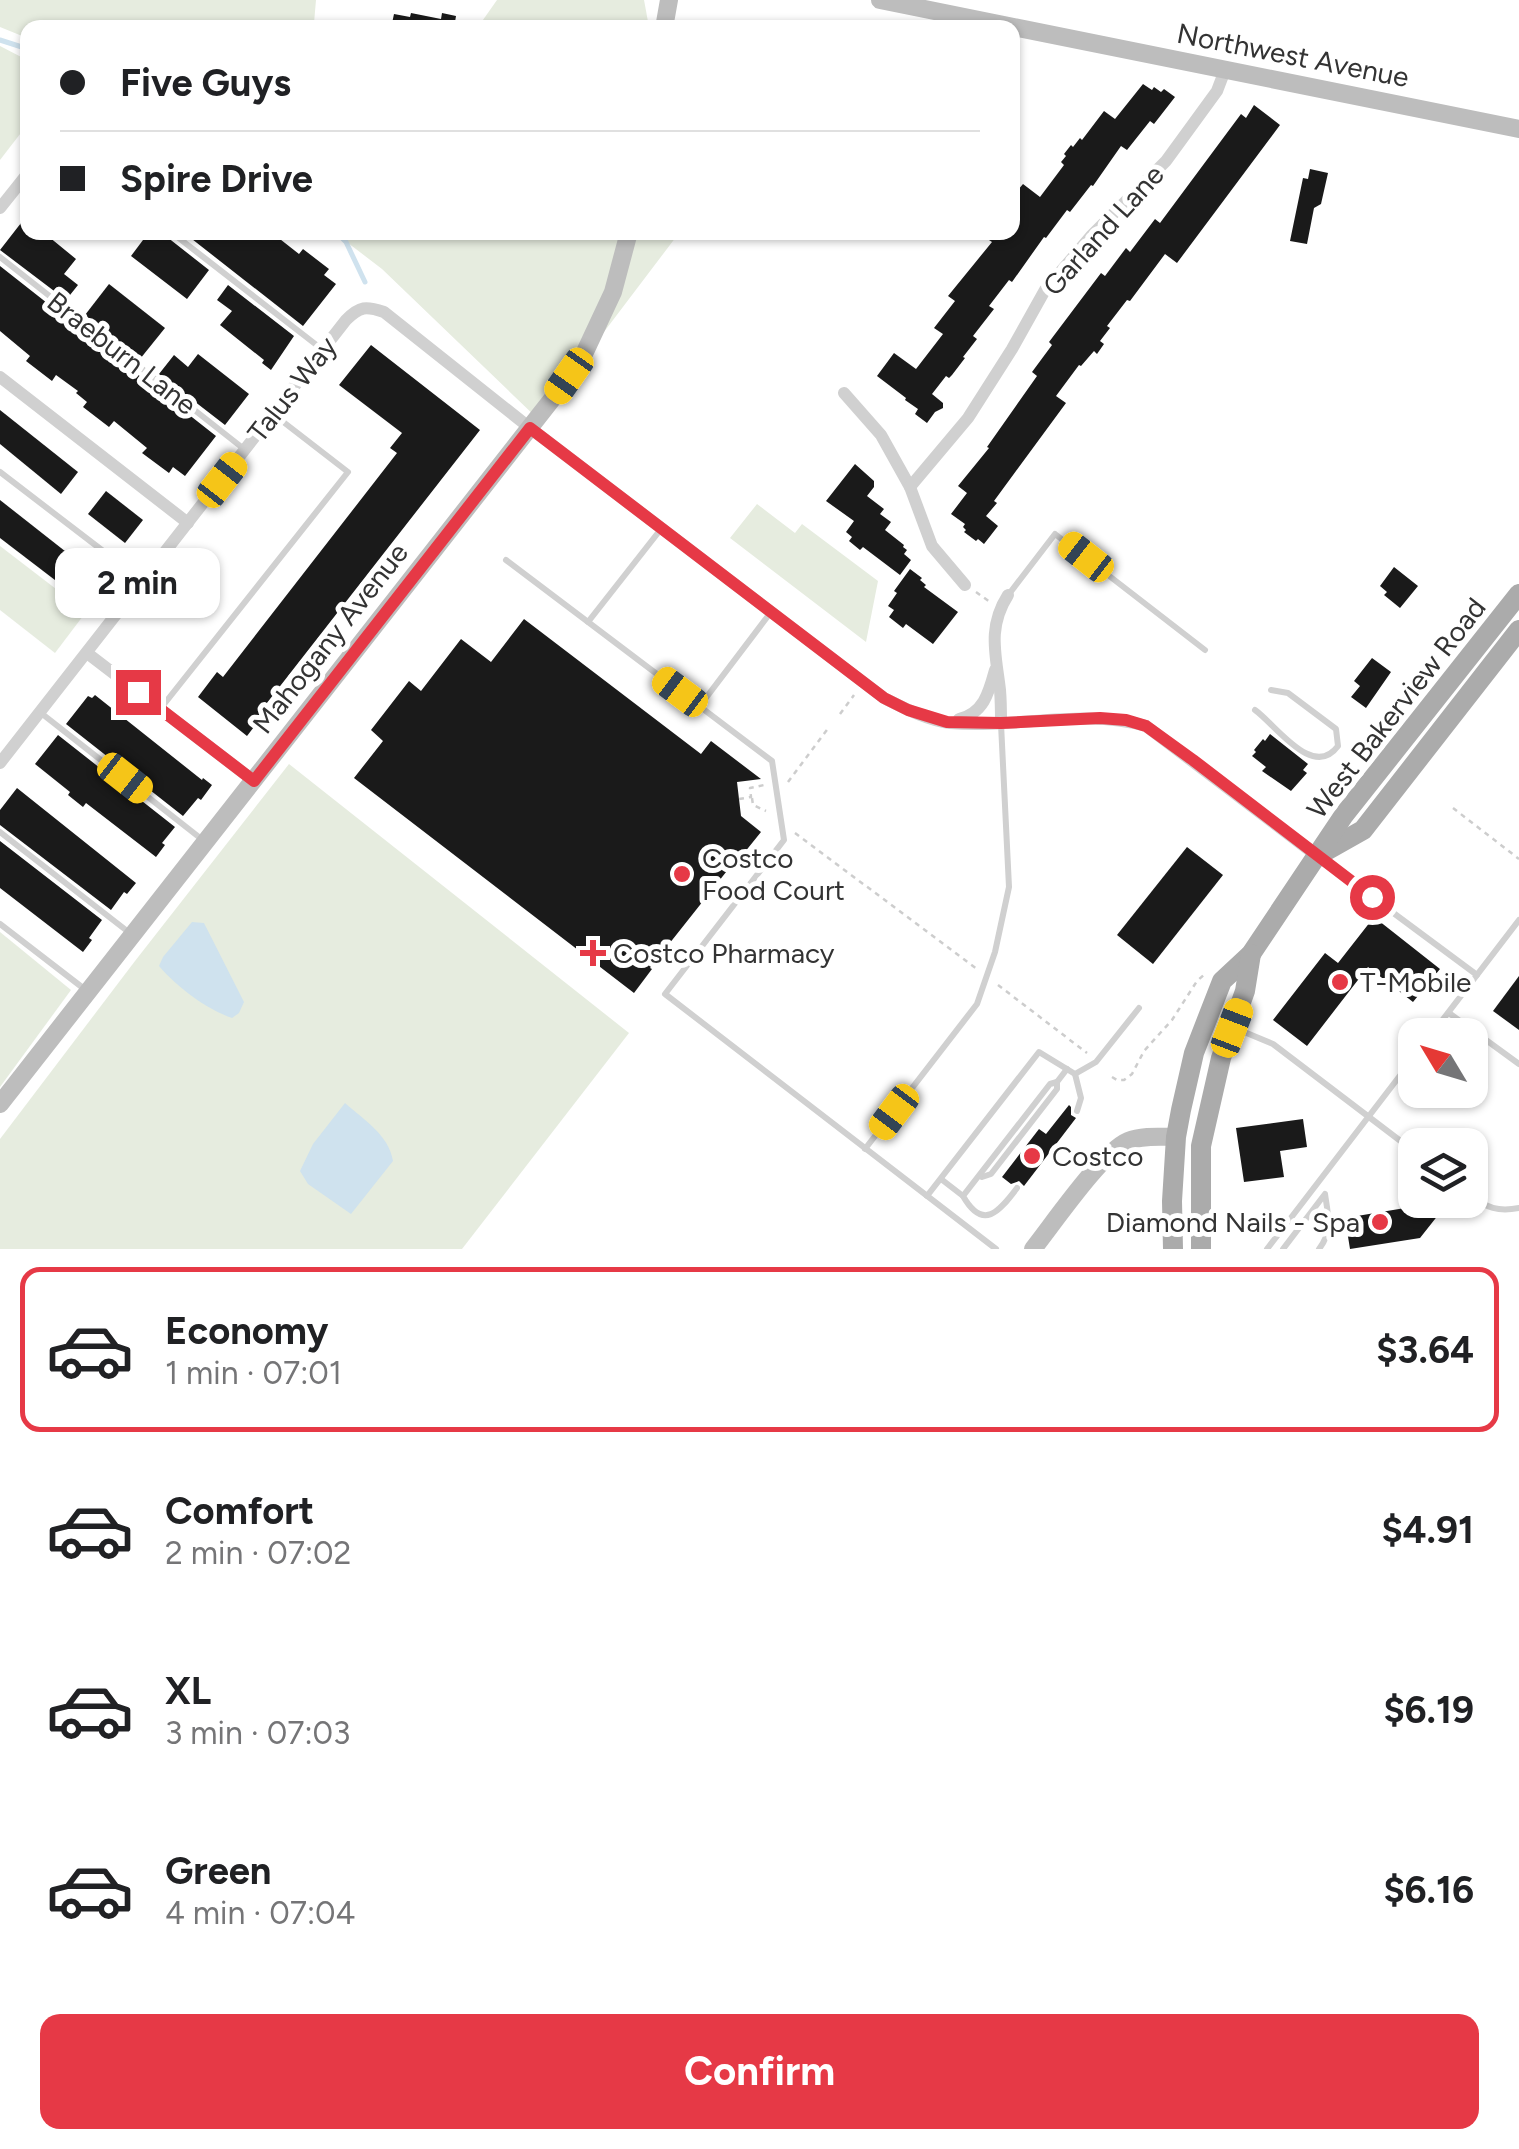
<!DOCTYPE html>
<meta charset="utf-8">
<style>
:root{--surface:#fff;--page:#f6f6f6;--text:#202124;--muted:#757577;--line:#e0e0e0;--accent:#e63946}
body{margin:0;font-family:Figtree,sans-serif;background:var(--page);color:var(--text);height:100vh;display:flex;flex-direction:column;font-size:38px;white-space:nowrap}
*{box-sizing:border-box;margin:0}
p{font-size:32px;color:var(--muted)}
.icon{flex:none;width:55px;height:55px;fill:none;stroke:currentColor;stroke-width:2;stroke-linecap:round;stroke-linejoin:round}
.map{position:relative;height:1249px;overflow:hidden}
.panel{display:flex;flex-direction:column;background:var(--surface);flex:1}
.panel>*{flex:none}
.banner{position:absolute;left:20px;top:20px;width:1000px;height:220px;border-radius:20px;box-shadow:0 2px 8px #0004;display:grid;align-content:center;height:220px;padding:0 40px;background:var(--surface)}
.needle{width:65px;rotate:308deg}
.controls{position:absolute;left:1398px;top:1018px;display:grid;gap:20px}
.controls a{display:grid;place-items:center;width:90px;height:90px;border-radius:20px;background:var(--surface);box-shadow:0 2px 8px #0004;font-size:50px}
.end{position:absolute;width:45px;height:45px;margin:-22px;border:12px solid #e63946;background:#fff;box-shadow:0 0 0 5px #fff}
.from{border-radius:50%}
.bubble{position:absolute;height:70px;border-radius:20px;background:var(--surface);box-shadow:0 2px 8px #0004;font-size:32px;font-weight:700;line-height:70px;text-align:center}
.car{position:absolute;width:30px;height:60px;margin:-30px -15px;border-radius:12px;box-shadow:0 0 8px 2px #0007;background:linear-gradient(#f5c518 24%,#345 0 40%,#f5c518 0 76%,#345 0 86%,#f5c518 0)}
.banner b{display:flex;align-items:center;gap:35px;height:95px;font-size:38px}
.banner b+b{border-top:2px solid var(--line)}
.banner i{width:25px;height:25px;background:var(--text)}
ul{padding:18px 0 0;list-style:none}
li{display:flex;align-items:center;gap:30px;height:165px;margin:0 20px 15px;padding:0 20px;border:5px solid transparent;border-radius:20px}
li div{flex:1}
li b{display:block;font-size:38px}
li em{font-style:normal;font-weight:700}
li.current{border-color:var(--accent)}
li>.icon{width:90px;height:90px;stroke-width:1.5}
.button{display:flex;gap:20px;margin-top:auto;padding:20px 40px}
.button a{flex:1;height:115px;border-radius:20px;background:var(--accent);color:#fff;font-size:40px;font-weight:700;line-height:115px;text-align:center}
.map>svg:first-child{display:block}
</style>
<div class="map">
<svg width="1519" height="1249" viewBox="0 0 1519 1249">
<rect width="100%" height="100%" fill="#fff"/>
<g fill="#e6ecdf">
<path d="M0 0H316L314 23 318 27 28 28 27 38 0 27Z"/>
<path d="M497 0H644L649 27H478Z"/>
<path d="M0 46 27 60V125L0 160Z"/>
<path d="M335 233H679L538 419 382 269Z"/>
<path d="M757 504 795 533 802 524 878 581 866 642 730 538Z"/>
<path d="M0 546 86 612 55 653 0 610Z"/>
<path d="M289 764 629 1033 462 1249H0V1139L135 961Z"/>
<path d="M0 932 71 990 0 1087Z"/>
</g>
<g fill="#cfe2ee">
<path d="M192 922 204 923 244 1002 239 1013 232 1018C206 1009 177 987 159 966L163 957Z"/>
<path d="M345 1103C364 1120 389 1135 393 1161L351 1214 308 1184 300 1171 313 1144Z"/>
</g>
<g fill="none" stroke-linecap="round" stroke-linejoin="round">
<g stroke="#cfe2ee" stroke-width="5">
<path d="M0 40 28 49"/>
<path d="M336 232 346 242 365 282"/>
</g>
</g>
<g fill="#1a1a1a">
<path d="M411 13 441 19 442 13 456 16 454 28H391L394 14 410 17Z"/>
<path d="M1143 84 1152 90 1154 87 1161 92 1164 89 1175 97 1154 124 1150 121 1127 150 1121 146 1093 186 1091 185 1070 212 1067 210 1046 238 1044 237 1012 282 1009 280 989 306 994 309 973 336 977 339 963 357 965 358 952 375 949 378 946 376 932 394 943 403V408L935 412 927 423 915 414 918 409 905 400 906 398 877 376 894 353 916 369 943 334 934 328 955 301 948 296 992 242 989 240 994 232H1012V197L1023 184 1040 197 1064 165 1061 162 1066 156 1064 154 1071 145 1073 147 1080 138 1082 140 1104 111 1115 119Z"/>
<path d="M1254 105 1280 125 1177 263 1165 254 1130 301 1127 300 1107 326 1110 328 1100 341 1104 344 1097 354 1094 351 1081 366 1079 365 1056 396 1066 403 994 501 997 503 986 516 998 526 984 544 978 539 976 541 964 532 966 530 963 527 965 524 951 514 967 493 958 486 989 448 987 447 1037 376 1032 372 1052 345 1049 342 1101 273 1105 276 1126 248 1130 252 1155 219 1160 223 1241 114 1246 118Z"/>
<path d="M1310 169 1328 173 1321 204 1314 208 1307 244 1290 241 1303 178 1308 179Z"/>
<path d="M28 214V232H43L76 259 64 274 78 285 66 300 0 250Z"/>
<path d="M149 232H164L167 237 209 270 187 299 131 256Z"/>
<path d="M183 232H271L299 254 303 249 329 269 324 275 336 284 303 326Z"/>
<path d="M0 266 216 436 185 476 173 467 169 473 142 453 147 448 114 421 109 427 83 407 87 402 76 393 78 391 56 375 52 381 26 361 30 356 0 331Z"/>
<path d="M109 284 165 328 140 359 85 315Z"/>
<path d="M228 285 294 336 271 370 262 363 264 360 220 325 232 311 217 300Z"/>
<path d="M371 345 480 430 263 708 266 711 247 736 198 697 217 672 223 677 397 453 390 448 402 433 339 385Z"/>
<path d="M198 354 249 394 225 425 159 374 174 355 188 367Z"/>
<path d="M0 410 78 472 61 494 0 444Z"/>
<path d="M855 464 874 481V487L867 496 884 509 880 514 891 522 885 530 904 545 903 547 907 550 904 554 911 560 900 575 863 547 860 550 849 541 852 537 846 532 854 521 826 501Z"/>
<path d="M106 491 143 520 125 543 88 514Z"/>
<path d="M0 500 103 581 85 603 0 538Z"/>
<path d="M1394 567 1418 586 1400 608 1384 595 1387 592 1380 586Z"/>
<path d="M910 569 922 578 920 580 926 585 924 587 958 612 933 644 906 624 903 628 889 617 894 610 888 606 897 593 894 591Z"/>
<path d="M524 619 701 754 711 741 761 779 737 782 741 816 761 832 736 863 734 862 650 968 652 969 634 993 354 778 383 741 371 730 409 681 421 691 461 639 491 662Z"/>
<path d="M1372 658 1391 672 1366 708 1351 697 1360 686 1354 681Z"/>
<path d="M95 695 202 780 203 778 212 785 201 800 198 798 183 816 66 724 88 696 92 698Z"/>
<path d="M1270 734 1308 764 1303 770 1307 773 1291 791 1262 771 1266 767 1252 756 1256 752 1254 750 1263 739 1265 741Z"/>
<path d="M58 735 175 827 162 843 165 845 156 857 86 803 83 807 68 795 70 792 35 764Z"/>
<path d="M17 788 136 883 127 894 124 892 111 910 0 825V810Z"/>
<path d="M0 841 102 920 89 938 92 940 83 952 0 888Z"/>
<path d="M1187 847 1223 875 1153 964 1117 935Z"/>
<path d="M1374 917 1440 969 1413 1002 1368 967 1307 1046 1273 1020 1325 953 1338 963Z"/>
<path d="M1519 976V1030L1493 1011Z"/>
<path d="M1069 1105 1071 1107V1115L1076 1118 1024 1186 1019 1181 1011 1184 1002 1177 1039 1129 1046 1134Z"/>
<path d="M1303 1119 1307 1147 1280 1151 1284 1177 1244 1182 1236 1128Z"/>
<path d="M1411 1200H1450L1420 1238 1350 1249 1345 1218 1405 1208Z"/>
</g>
<g fill="none" stroke-linecap="round" stroke-linejoin="round">
<g stroke="#cdcdcd" stroke-width="2.5" stroke-dasharray="5 5" stroke-linecap="butt">
<path d="M976 592 990 602"/>
<path d="M840 714 854 695"/>
<path d="M788 782 829 727"/>
<path d="M752 798 753 805 766 811"/>
<path d="M739 799 751 797 750 788 764 785"/>
<path d="M1453 808 1519 859"/>
<path d="M795 833 977 969"/>
<path d="M998 985 1087 1053"/>
<path d="M1112 1077 1117 1080H1124L1132 1074 1144 1051 1172 1020 1197 981 1206 973"/>
</g>
<g stroke="#d0d0d0" stroke-width="6">
<path d="M171 232 323 350"/>
<path d="M0 257 244 449"/>
<path d="M0 472 141 580"/>
<path d="M506 560 772 761 784 840 665 994 996 1249"/>
<path d="M1009 594 1055 534 1205 650"/>
<path d="M588 622 661 529"/>
<path d="M699 707 771 612"/>
<path d="M161 708 348 472 273 414"/>
<path d="M1255 710C1276 725 1313 780 1338 746L1336 729 1288 693 1271 690"/>
<path d="M41 713 204 841"/>
<path d="M0 832 131 934"/>
<path d="M1318 857 1477 975"/>
<path d="M0 924 87 991"/>
<path d="M1449 1013 1519 1064"/>
<path d="M1237 1029 1273 1044 1415 1152"/>
<path d="M1431 1035 1519 920"/>
<path d="M1075 1074 1081 1098 1077 1111"/>
<path d="M865 1149 977 1004 995 952 1009 887 1001 724"/>
<path d="M982 1177 991 1174 1057 1089V1082"/>
<path d="M941 1179 963 1196"/>
<path d="M1017 1188C999 1212 983 1231 963 1196L1050 1084 1057 1082 1067 1069"/>
<path d="M1470 1195C1487 1208 1498 1212 1519 1208"/>
<path d="M927 1196 1039 1052 1075 1074 1096 1062 1139 1008"/>
<path d="M1267 1249 1415 1056"/>
<path d="M1283 1249 1325 1194C1328 1215 1333 1231 1319 1249"/>
</g>
<g stroke="#d0d0d0" stroke-width="12">
<path d="M0 208 28 173"/>
<path d="M0 377 188 523"/>
<path d="M844 393 881 435 910 487 932 546 965 585"/>
<path d="M910 487 968 418 1012 349 1045 290 1092 235 1166 161 1217 91 1225 70"/>
<path d="M87 653 254 781"/>
<path d="M959 719C984 713 989 692 995 670"/>
<path d="M1001 723C1001 712 1001 701 1000 690 996 655 987 628 1008 595"/>
<path d="M0 763 346 320C360 306 366 306 384 312L530 428 884 698C904 708 927 720 950 723 1015 729 1082 708 1146 726L1317 856"/>
</g>
<g stroke="#bdbdbd" stroke-width="18">
<path d="M880 0 1519 129"/>
<path d="M664 28 669 0"/>
<path d="M0 1104 553 398 584 354 613 292 629 232"/>
<path d="M1033 1249C1053 1224 1102 1152 1128 1141 1142 1135 1162 1137 1176 1137"/>
</g>
<g stroke="#ababab" stroke-width="20">
<path d="M1324 852 1363 830 1519 630"/>
<path d="M1173 1249 1172 1201 1176 1137 1181 1110 1194 1053 1222 981 1251 954 1344 815 1519 594"/>
<path d="M1201 1249V1146L1221 1058 1245 991 1251 954"/>
</g>
</g>
<g fill="none" stroke-linecap="round" stroke-linejoin="round">
<path stroke="#e63946" stroke-width="12" d="M138 692 254 781 530 428 884 698 908 710 947 722 1001 723 1100 718 1126 720 1146 726 1193 760 1372 897"/>
</g>
<g fill="#e63946" stroke="#fff" stroke-width="4">
<circle cx="682" cy="874" r="10"/>
<path d="M588 938h10v10h10v10h-10v10h-10v-10h-10v-10h10z"/>
<circle cx="1340" cy="982" r="10"/>
<circle cx="1032" cy="1156" r="10"/>
<circle cx="1380" cy="1222" r="10"/>
</g>
<g text-anchor="middle" dominant-baseline="central" stroke-width="10" stroke-linejoin="round" paint-order="stroke">
<g font-size="28" fill="#333" stroke="#fff">
<text transform="translate(1293 55) rotate(11)">Northwest Avenue</text>
<text transform="translate(1103 230) rotate(-48)">Garland Lane</text>
<text transform="translate(122 353) rotate(38)">Braeburn Lane</text>
<text transform="translate(292 389) rotate(-52)">Talus Way</text>
<text transform="translate(330 638) rotate(-52)">Mahogany Avenue</text>
<text transform="translate(1396 708) rotate(-52)">West Bakerview Road</text>
</g>
<g font-size="28" fill="#333" stroke="#fff" text-anchor="start">
<text x="702" y="858">Costco<tspan x="702" dy="32">Food Court</tspan></text>
<text x="613" y="953">Costco Pharmacy</text>
<text x="1360" y="982">T-Mobile</text>
<text x="1052" y="1156">Costco</text>
<text x="1360" y="1222" text-anchor="end">Diamond Nails - Spa</text>
</g>
</g>
</svg>
<div class="controls">
<a><svg class="needle" viewBox="-14 -14 28 28"><path d="M0-13l5 13h-10z" fill="#e53935"/><path d="M0 13l5-13h-10z" fill="#757577"/></svg></a>
<a><svg class="icon" aria-label="layers" viewBox="0 0 24 24"><path d="M12 4l9 5-9 5-9-5zM3 14l9 5 9-5"/></svg></a>
</div>
<i class="end from" style="left:1372px;top:897px"></i>
<i class="end" style="left:138px;top:692px"></i>
<div class="bubble" style="left:55px;top:548px;width:165px">2 min</div>
<i class="car" style="left:569px;top:376px;rotate:215deg"></i>
<i class="car" style="left:222px;top:480px;rotate:38deg"></i>
<i class="car" style="left:1086px;top:557px;rotate:308deg"></i>
<i class="car" style="left:680px;top:692px;rotate:307deg"></i>
<i class="car" style="left:125px;top:778px;rotate:128deg"></i>
<i class="car" style="left:1232px;top:1028px;rotate:21deg"></i>
<i class="car" style="left:894px;top:1112px;rotate:217deg"></i>
<div class="banner">
<b><i class="from"></i>Five Guys</b>
<b><i></i>Spire Drive</b>
</div>
</div>
<section class="panel">
<ul>
<li class="current"><svg class="icon" aria-label="car" viewBox="0 0 24 24"><path d="M5 17H2v-5l4-1 3-4h7l3 4 3 1v5h-3M9 17h6M6 11h13"/><circle cx="7" cy="17" r="2"/><circle cx="17" cy="17" r="2"/></svg><div><b>Economy</b><p>1 min · 07:01</p></div><em>$3.64</em></li>
<li><svg class="icon" aria-label="car" viewBox="0 0 24 24"><path d="M5 17H2v-5l4-1 3-4h7l3 4 3 1v5h-3M9 17h6M6 11h13"/><circle cx="7" cy="17" r="2"/><circle cx="17" cy="17" r="2"/></svg><div><b>Comfort</b><p>2 min · 07:02</p></div><em>$4.91</em></li>
<li><svg class="icon" aria-label="car" viewBox="0 0 24 24"><path d="M5 17H2v-5l4-1 3-4h7l3 4 3 1v5h-3M9 17h6M6 11h13"/><circle cx="7" cy="17" r="2"/><circle cx="17" cy="17" r="2"/></svg><div><b>XL</b><p>3 min · 07:03</p></div><em>$6.19</em></li>
<li><svg class="icon" aria-label="car" viewBox="0 0 24 24"><path d="M5 17H2v-5l4-1 3-4h7l3 4 3 1v5h-3M9 17h6M6 11h13"/><circle cx="7" cy="17" r="2"/><circle cx="17" cy="17" r="2"/></svg><div><b>Green</b><p>4 min · 07:04</p></div><em>$6.16</em></li>
</ul>
<div class="button"><a>Confirm</a></div>
</section>
